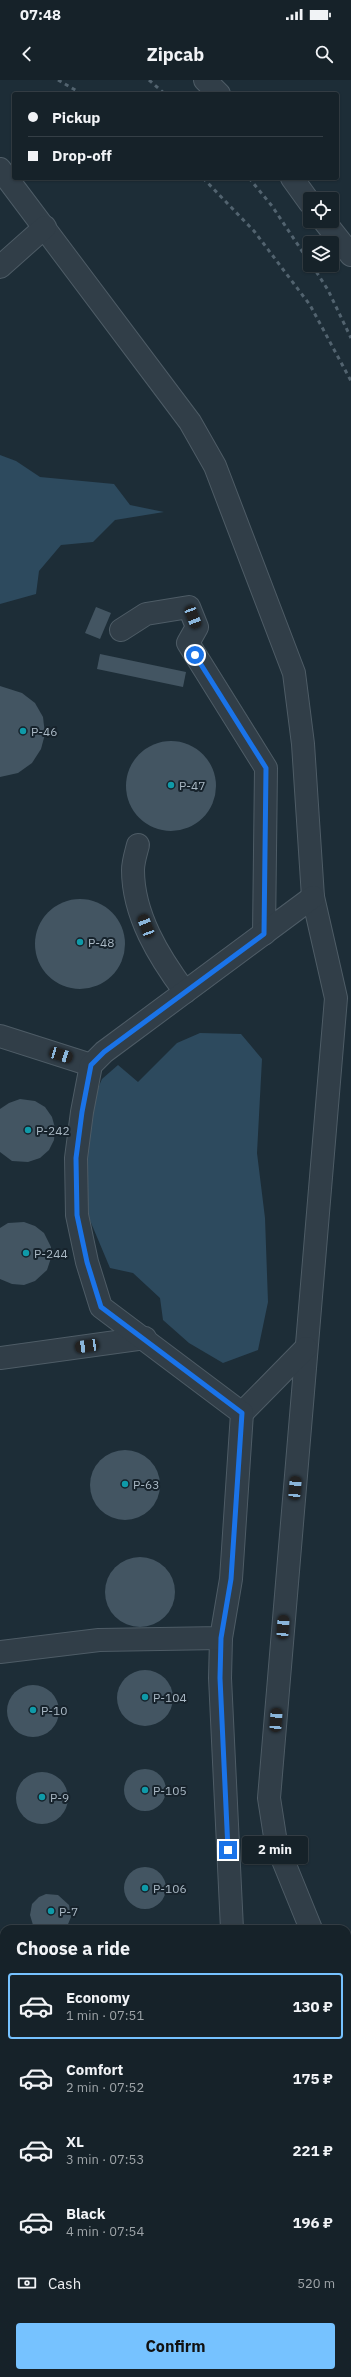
<!DOCTYPE html>
<meta charset="utf-8">
<style>
:root{--surface:#162229;--page:#232f35;--text:#f1f3f6;--muted:#9ea4a8;--line:#353f46;--accent:#76c2ff}
body{margin:0;font-family:"IBM Plex Sans",sans-serif;background:var(--page);color:var(--text);height:100vh;display:flex;flex-direction:column;font-size:15px;white-space:nowrap}
*{box-sizing:border-box;margin:0}
p{font-size:13px;color:var(--muted)}
.icon{flex:none;width:22px;height:22px;fill:none;stroke:currentColor;stroke-width:2;stroke-linecap:round;stroke-linejoin:round}
.map{position:relative;flex:1;overflow:hidden}
.sheet{position:absolute;left:0px;top:1845px;width:351px;height:452px;display:flex;flex-direction:column;background:var(--surface);border-radius:12px 12px 0 0;box-shadow:0 1px 3px #0004,0 0 0 1px var(--line)}
.sheet>*{flex:none}
.banner{position:absolute;left:12px;top:12px;width:327px;height:88px;border-radius:4px;box-shadow:0 1px 3px #0004,0 0 0 1px var(--line);display:grid;align-content:center;height:88px;padding:0 16px;background:var(--surface)}
.fabs{position:absolute;left:303px;top:112px;display:grid;gap:8px}
.fabs a{display:grid;place-items:center;width:36px;height:36px;border-radius:4px;background:var(--surface);box-shadow:0 1px 3px #0004,0 0 0 1px var(--line);font-size:20px}
.end{position:absolute;width:18px;height:18px;margin:-9px;border:5px solid #1a73e8;background:#fff;box-shadow:0 0 0 2px #fff}
.from{border-radius:50%}
.bubble{position:absolute;height:28px;border-radius:4px;background:var(--surface);box-shadow:0 1px 3px #0004,0 0 0 1px var(--line);font-size:13px;font-weight:700;line-height:28px;text-align:center}
.car{position:absolute;width:12px;height:24px;margin:-12px -6px;border-radius:5px;box-shadow:0 0 3px 1px #0007;background:linear-gradient(#222 24%,#8ab4d8 0 40%,#222 0 76%,#8ab4d8 0 86%,#222 0)}
.banner b{display:flex;align-items:center;gap:14px;height:38px;font-size:15px}
.banner b+b{border-top:1px solid var(--line)}
.banner i{width:10px;height:10px;background:var(--text)}
ul{padding:0;list-style:none}
li{display:flex;align-items:center;gap:12px;height:66px;margin:0 8px 6px;padding:0 8px;border:2px solid transparent;border-radius:4px}
li div{flex:1}
li b{display:block;font-size:15px}
li em{font-style:normal;font-weight:700}
li.current{border-color:var(--accent)}
li>.icon{width:36px;height:36px;stroke-width:1.5}
h2{padding:0 16px;font-size:18px;line-height:48px}
.pay{display:flex;align-items:center;gap:10px;height:44px;padding:0 16px;font-size:15px}
.pay p{margin-inline-start:auto}
.primary-button{display:flex;gap:8px;margin-top:auto;padding:8px 16px}
.primary-button a{flex:1;height:46px;border-radius:4px;background:var(--accent);color:#111;font-size:16px;font-weight:700;line-height:46px;text-align:center}
.status{display:flex;justify-content:space-between;align-items:center;height:28px;padding:0 20px;background:var(--surface);direction:ltr}
.status svg{height:11px;fill:currentColor}
header{display:flex;justify-content:space-between;align-items:center;height:52px;padding:0 16px;background:var(--surface);font-size:18px;font-weight:700}
.map>svg:first-child{display:block}
</style>
<div class="status"><b>07:48</b><svg viewBox="0 0 49 12"><path d="M0 12V9h3v3zM5 12V6h3v6zM10 12V3h3v9zM15 12V0h3v12zM26 1h20v11H26zM47 4h2v5h-2z"/></svg></div>
<header><svg class="icon" aria-label="back" viewBox="0 0 24 24"><path d="M15 5l-7 7 7 7"/></svg>Zipcab<svg class="icon" aria-label="search" viewBox="0 0 24 24"><circle cx="10" cy="10" r="6"/><path d="M15 15l6 6"/></svg></header>
<div class="map">
<svg width="351" height="2297" viewBox="0 0 351 2297">
<rect width="100%" height="100%" fill="#1d2d37"/>
<g fill="#2d4a5e">
<path d="M0 375 16 381 40 397 114 404 130 425 164 432 115 440 93 462 61 465 39 491 36 514 0 524Z"/>
<path d="M200 953 241 954 262 979 257 1073 265 1138 268 1222 258 1270 223 1283 189 1263 163 1240 160 1218 133 1193 110 1188 89 1138 85 1081 90 1027 102 999 118 985 138 1002 177 963Z"/>
</g>
<g fill="#435562">
<path d="M96 527 111 533 100 559 85 553Z"/>
<path d="M100 574 186 592 183 607 97 589Z"/>
<path d="M0 606 22 613 35 623 43 637 45 654 41 669 32 683 18 693 0 697Z"/>
<circle cx="171" cy="706" r="45"/>
<circle cx="80" cy="864" r="45"/>
<path d="M20 1019 35 1021 45 1027 52 1037 55 1048 54 1060 49 1070 40 1078 28 1082 12 1081 0 1072V1029L9 1023Z"/>
<path d="M24 1142 35 1146 44 1153 51 1167V1178L47 1190 35 1201 24 1205 12 1204 0 1199V1148L8 1143Z"/>
<circle cx="125" cy="1405" r="35"/>
<circle cx="140" cy="1512" r="35"/>
<circle cx="145" cy="1618" r="28"/>
<circle cx="33" cy="1631" r="26"/>
<circle cx="145" cy="1710" r="21"/>
<circle cx="42" cy="1718" r="26"/>
<circle cx="145" cy="1808" r="21"/>
<path d="M46 1814 58 1815 69 1825 71 1837 66 1849H36L33 1845 30 1835 32 1824 39 1817Z"/>
</g>
<g fill="none" stroke-linecap="round" stroke-linejoin="round">
<g stroke="#4e5c66" stroke-width="24">
<g id="minor">
<path d="M205 0 219 14"/>
<path d="M0 89 190 342 215 386 294 593 303 664 313 817 336 918 269 1718 276 1763 311 1849"/>
<path d="M292 98 310 123"/>
<path d="M324 141 351 175"/>
<path d="M0 187 45 147"/>
<path d="M121 550 146 534 189 527 197 547 188 563 266 688 264 854"/>
<path d="M138 765C136 773 133 782 133 790 133 835 159 877 185 912"/>
<path d="M0 956 91 985"/>
<path d="M0 1278 145 1258"/>
<path d="M242 1333 306 1268"/>
<path d="M221 1558 220 1598 232 1849"/>
<path d="M0 1572 99 1560 221 1558 231 1499 242 1333 101 1227 87 1182 77 1135 76 1078 82 1032 91 985 104 972 313 817"/>
<path d="M347 1937 351 1947"/>
<path d="M0 1997H4"/>
<path d="M347 2057 351 2062"/>
<path d="M347 2162 351 2157"/>
<path d="M0 2268 4 2267"/>
<path d="M216 2297V2293"/>
</g>
</g>
<use href="#minor" stroke="#313e48" stroke-width="22"/>
<g stroke="#52636f" stroke-width="3" stroke-dasharray="4 4" stroke-linecap="butt">
<path d="M58 0 82 14"/>
<path d="M149 0 165 14"/>
<path d="M203 98 254 151 310 225 351 301"/>
<path d="M249 98 272 126 310 183"/>
<path d="M312 185 328 210 351 258"/>
</g>
</g>
<g fill="none" stroke-linecap="round" stroke-linejoin="round">
<path stroke="#1a73e8" stroke-width="5" d="M195 575 266 688 264 854 104 972 91 985 82 1032 76 1078 77 1135 87 1182 101 1227 242 1333 231 1499 221 1558 220 1598 228 1770"/>
</g>
<g fill="#0f9aa8" stroke="#17232c" stroke-width="1.5">
<circle cx="23" cy="651" r="4"/>
<circle cx="171" cy="705" r="4"/>
<circle cx="80" cy="862" r="4"/>
<circle cx="28" cy="1050" r="4"/>
<circle cx="26" cy="1173" r="4"/>
<circle cx="125" cy="1404" r="4"/>
<circle cx="145" cy="1617" r="4"/>
<circle cx="33" cy="1630" r="4"/>
<circle cx="145" cy="1710" r="4"/>
<circle cx="42" cy="1717" r="4"/>
<circle cx="145" cy="1808" r="4"/>
<circle cx="51" cy="1831" r="4"/>
</g>
<g text-anchor="middle" dominant-baseline="central" stroke-width="4" stroke-linejoin="round" paint-order="stroke">
<g font-size="12" fill="#aab9c5" stroke="#17232c" text-anchor="start">
<text x="31" y="651">Р-46</text>
<text x="179" y="705">Р-47</text>
<text x="88" y="862">Р-48</text>
<text x="36" y="1050">Р-242</text>
<text x="34" y="1173">Р-244</text>
<text x="133" y="1404">Р-63</text>
<text x="153" y="1617">Р-104</text>
<text x="41" y="1630">Р-10</text>
<text x="153" y="1710">Р-105</text>
<text x="50" y="1717">Р-9</text>
<text x="153" y="1808">Р-106</text>
<text x="59" y="1831">Р-7</text>
</g>
</g>
</svg>
<div class="fabs">
<a><svg class="icon" aria-label="locate" viewBox="0 0 24 24"><circle cx="12" cy="12" r="6"/><path d="M12 2v4M12 18v4M2 12h4M18 12h4"/></svg></a>
<a><svg class="icon" aria-label="layers" viewBox="0 0 24 24"><path d="M12 4l9 5-9 5-9-5zM3 14l9 5 9-5"/></svg></a>
</div>
<i class="end from" style="left:195px;top:575px"></i>
<i class="end" style="left:228px;top:1770px"></i>
<div class="bubble" style="left:242px;top:1756px;width:66px">2 min</div>
<i class="car" style="left:193px;top:537px;rotate:159deg"></i>
<i class="car" style="left:146px;top:846px;rotate:339deg"></i>
<i class="car" style="left:61px;top:975px;rotate:107deg"></i>
<i class="car" style="left:87px;top:1266px;rotate:262deg"></i>
<i class="car" style="left:295px;top:1408px;rotate:5deg"></i>
<i class="car" style="left:283px;top:1547px;rotate:4deg"></i>
<i class="car" style="left:276px;top:1640px;rotate:4deg"></i>
<div class="banner">
<b><i class="from"></i>Pickup</b>
<b><i></i>Drop-off</b>
</div>
<section class="sheet">
<h2>Choose a ride</h2>
<ul>
<li class="current"><svg class="icon" aria-label="car" viewBox="0 0 24 24"><path d="M5 17H2v-5l4-1 3-4h7l3 4 3 1v5h-3M9 17h6M6 11h13"/><circle cx="7" cy="17" r="2"/><circle cx="17" cy="17" r="2"/></svg><div><b>Economy</b><p>1 min · 07:51</p></div><em>130 ₽</em></li>
<li><svg class="icon" aria-label="car" viewBox="0 0 24 24"><path d="M5 17H2v-5l4-1 3-4h7l3 4 3 1v5h-3M9 17h6M6 11h13"/><circle cx="7" cy="17" r="2"/><circle cx="17" cy="17" r="2"/></svg><div><b>Comfort</b><p>2 min · 07:52</p></div><em>175 ₽</em></li>
<li><svg class="icon" aria-label="car" viewBox="0 0 24 24"><path d="M5 17H2v-5l4-1 3-4h7l3 4 3 1v5h-3M9 17h6M6 11h13"/><circle cx="7" cy="17" r="2"/><circle cx="17" cy="17" r="2"/></svg><div><b>XL</b><p>3 min · 07:53</p></div><em>221 ₽</em></li>
<li><svg class="icon" aria-label="car" viewBox="0 0 24 24"><path d="M5 17H2v-5l4-1 3-4h7l3 4 3 1v5h-3M9 17h6M6 11h13"/><circle cx="7" cy="17" r="2"/><circle cx="17" cy="17" r="2"/></svg><div><b>Black</b><p>4 min · 07:54</p></div><em>196 ₽</em></li>
</ul>
<div class="pay"><svg class="icon" aria-label="cash" viewBox="0 0 24 24"><path d="M3 7h18v10H3z"/><circle cx="12" cy="12" r="2"/></svg>Cash<p>520 m</p></div>
<div class="primary-button"><a>Confirm</a></div>
</section>
</div>
